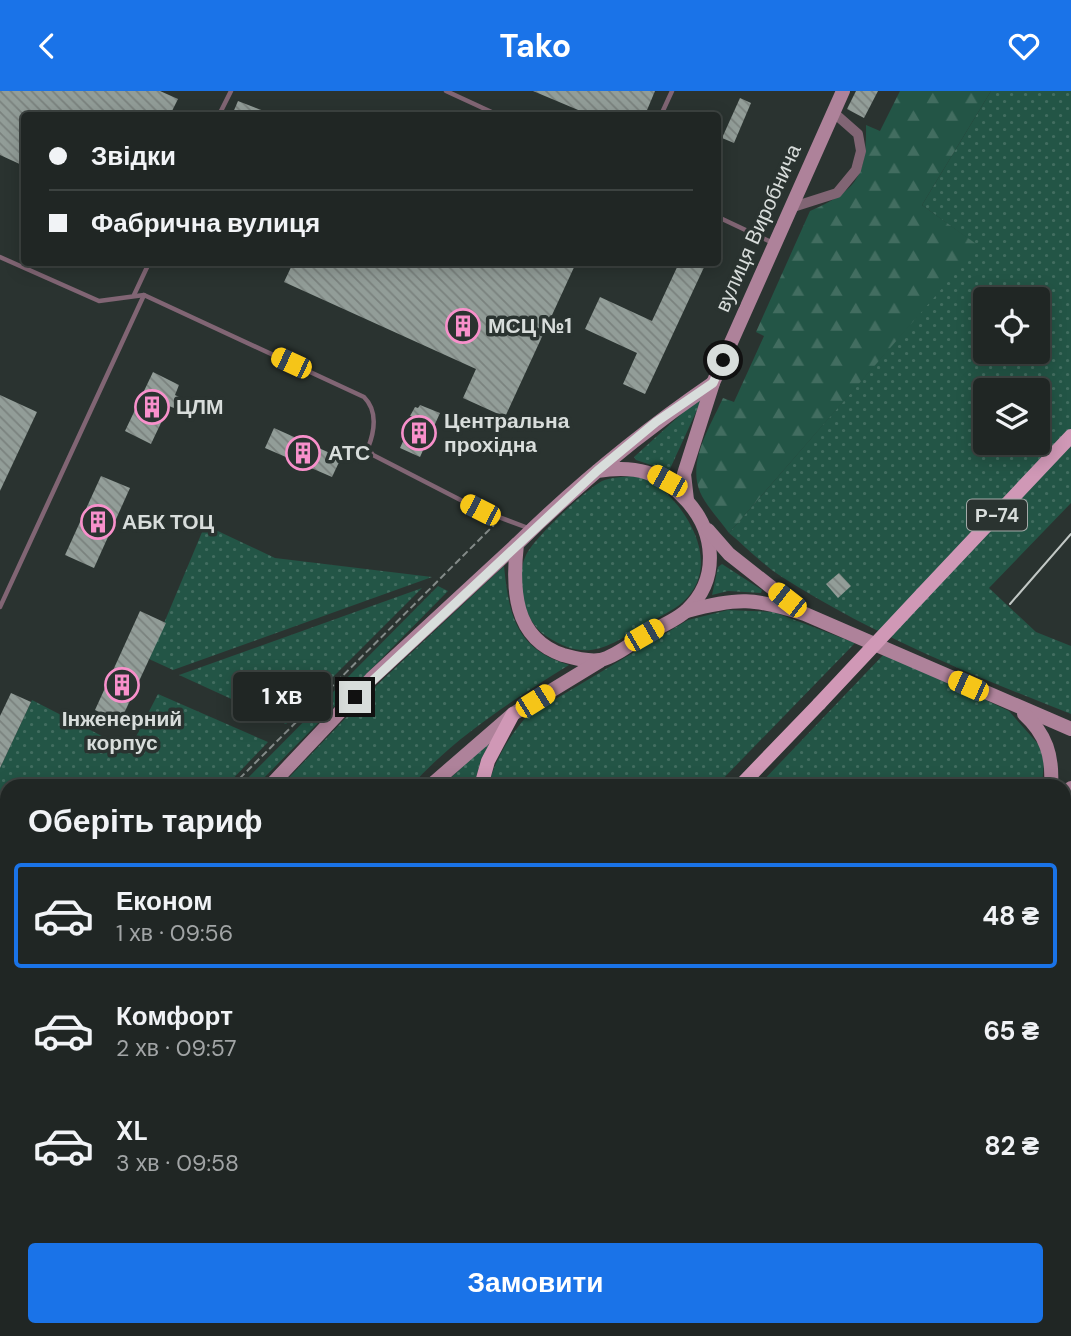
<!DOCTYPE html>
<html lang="uk">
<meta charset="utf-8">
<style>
:root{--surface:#202624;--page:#2d3231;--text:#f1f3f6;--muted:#a2a5a6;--line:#3d4341;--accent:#1a73e8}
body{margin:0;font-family:"DM Sans",sans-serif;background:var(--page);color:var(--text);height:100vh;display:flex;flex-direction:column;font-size:26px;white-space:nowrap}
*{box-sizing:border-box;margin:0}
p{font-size:23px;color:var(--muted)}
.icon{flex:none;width:38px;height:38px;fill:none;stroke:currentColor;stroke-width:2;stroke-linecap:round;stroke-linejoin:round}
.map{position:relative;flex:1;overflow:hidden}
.panel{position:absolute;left:0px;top:688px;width:1071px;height:558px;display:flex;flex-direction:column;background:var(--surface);border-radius:21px 21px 0 0;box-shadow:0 4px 18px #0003,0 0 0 2px var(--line)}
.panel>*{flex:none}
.guide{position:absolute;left:21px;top:21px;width:700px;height:154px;border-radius:7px;box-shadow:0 4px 18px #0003,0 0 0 2px var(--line);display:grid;align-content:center;height:154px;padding:0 28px;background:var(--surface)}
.tools{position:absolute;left:973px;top:196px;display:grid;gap:14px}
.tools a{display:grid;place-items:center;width:77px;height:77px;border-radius:7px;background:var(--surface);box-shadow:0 4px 18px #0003,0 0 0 2px var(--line);font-size:35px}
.end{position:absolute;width:32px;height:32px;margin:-16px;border:9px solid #d8dddb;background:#111;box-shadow:0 0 0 4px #111}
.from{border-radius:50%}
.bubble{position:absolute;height:49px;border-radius:7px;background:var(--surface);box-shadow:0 4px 18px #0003,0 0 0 2px var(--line);font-size:23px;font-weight:700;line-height:49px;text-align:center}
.car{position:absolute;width:21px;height:42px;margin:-21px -10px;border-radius:9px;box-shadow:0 0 5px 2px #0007;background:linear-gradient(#f5c518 24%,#345 0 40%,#f5c518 0 76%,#345 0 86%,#f5c518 0)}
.guide b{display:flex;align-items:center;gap:24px;height:66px;font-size:26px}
.guide b+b{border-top:2px solid var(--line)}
.guide i{width:18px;height:18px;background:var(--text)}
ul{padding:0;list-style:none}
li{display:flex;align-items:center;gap:21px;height:105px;margin:0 14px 10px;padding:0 14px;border:4px solid transparent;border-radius:7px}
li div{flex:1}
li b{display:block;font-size:26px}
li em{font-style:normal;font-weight:700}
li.active{border-color:var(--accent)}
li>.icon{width:63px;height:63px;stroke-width:1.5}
h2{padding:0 28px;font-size:32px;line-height:84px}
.cta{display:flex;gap:14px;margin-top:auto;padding:14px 28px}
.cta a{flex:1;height:80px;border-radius:7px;background:var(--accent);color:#fff;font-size:28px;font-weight:700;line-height:80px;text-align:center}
header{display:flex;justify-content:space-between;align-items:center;height:91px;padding:0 28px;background:var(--accent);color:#fff;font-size:32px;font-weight:700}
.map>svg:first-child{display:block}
</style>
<header><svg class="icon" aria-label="back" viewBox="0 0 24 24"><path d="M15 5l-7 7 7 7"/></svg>Tako<svg class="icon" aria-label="heart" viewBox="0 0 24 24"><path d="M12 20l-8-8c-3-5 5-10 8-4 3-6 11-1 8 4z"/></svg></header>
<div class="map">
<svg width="1071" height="1245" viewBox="0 0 1071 1245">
<defs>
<pattern id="grass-dots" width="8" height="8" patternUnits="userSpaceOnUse" patternTransform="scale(1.75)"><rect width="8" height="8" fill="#235546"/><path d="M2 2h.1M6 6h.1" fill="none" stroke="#426d60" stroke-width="1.8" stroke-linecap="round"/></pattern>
<pattern id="forest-firs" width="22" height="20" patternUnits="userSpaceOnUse" patternTransform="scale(1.75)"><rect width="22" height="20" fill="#235546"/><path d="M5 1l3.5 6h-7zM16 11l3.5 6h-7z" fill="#426d60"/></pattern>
<pattern id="building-back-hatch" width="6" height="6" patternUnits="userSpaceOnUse" patternTransform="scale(1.75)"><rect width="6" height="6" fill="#929d98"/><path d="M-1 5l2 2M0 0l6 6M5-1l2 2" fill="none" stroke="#7a827e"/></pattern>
</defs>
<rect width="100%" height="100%" fill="#2a3330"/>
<g fill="url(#grass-dots)" fill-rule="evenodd">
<path d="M991 0H1071V412L989 497 1036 541 1071 555V623C972 584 873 544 782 486 763 474 746 456 729 442L978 155 922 114ZM985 208H1038V261H985ZM985 299H1038V352H985Z"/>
<path d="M700 306 702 308 669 380 636 369 634 366Z"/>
<path d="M633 385C654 388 666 400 679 416 701 445 713 483 683 511 673 520 658 526 647 533 608 555 588 573 546 545 523 530 514 488 526 464 535 446 584 400 602 390 611 386 623 386 633 385Z"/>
<path d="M205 434 275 467 432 486 173 579 149 568Z"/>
<path d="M722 473 762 499 761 502 728 500 712 504 718 476Z"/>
<path d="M504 475C509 525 516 558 569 574 513 609 456 645 411 695H281L376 595Z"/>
<path d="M438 495 448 500 256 695H240Z"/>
<path d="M422 497 286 633 179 584Z"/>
<path d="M728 519 774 521 855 552 716 695H488C496 667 508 647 527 625L688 529Z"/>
<path d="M885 562 1009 620 1039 654 1044 670 1042 695H874L871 692 868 695H758Z"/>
<path d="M158 603 268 651 226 695H7V929L0 937V677L32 609 129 659Z"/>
<path d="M492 648 481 668 474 695H442Z"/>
<path d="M7 1047V1239H205L200 1245H0V1049Z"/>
<path d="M409 1239H511L518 1245H404Z"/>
</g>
<path fill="url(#forest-firs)" d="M900 0H991L922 114 979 155 729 442C720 429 706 415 700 401 687 370 711 334 723 307L734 311 764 245 756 241 810 120C856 100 867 86 866 34L880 40Z"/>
<g fill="url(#building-back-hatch)">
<path d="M0 0H160L178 8 170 24H24V75L0 64Z"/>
<path d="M533 0H655L645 24H590Z"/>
<path d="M856 0H878L864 27 847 18Z"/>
<path d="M740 7 751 12 734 52 722 47Z"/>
<path d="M238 10 264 20 262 24H232Z"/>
<path d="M293 172H576L505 326 463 307 476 278 284 191Z"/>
<path d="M679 172H706L645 303 623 293 637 262 585 238 600 206 652 230Z"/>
<path d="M153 281 179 294 175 304 179 306 174 317 169 315 151 353 125 340Z"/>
<path d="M0 304 37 321 0 400Z"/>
<path d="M420 314 440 322 420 366 400 357 414 326 410 325 415 316 418 317Z"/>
<circle cx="562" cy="331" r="7"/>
<path d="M274 337 341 367 332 386 265 357Z"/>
<path d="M101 385 130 397 94 477 65 464Z"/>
<path d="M839 482 851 495 838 507 826 493Z"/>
<path d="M140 520 166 532 120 631 95 619Z"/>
<path d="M11 602 31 611 0 677V625Z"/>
<path d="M1064 972H1071V996L1064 995Z"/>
<path d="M602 1239H633L639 1245H605Z"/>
<path d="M768 1239H814L826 1245H780Z"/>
</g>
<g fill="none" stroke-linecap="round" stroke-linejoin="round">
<g stroke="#848b89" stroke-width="2" stroke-dasharray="7 3.5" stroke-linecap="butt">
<path d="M232 695 494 434"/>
<path d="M1064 924H1071"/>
<path d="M0 942 7 934"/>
<path d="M1064 1212 1071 1201"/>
<path d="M493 1239 497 1245"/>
<path d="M714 1245 717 1239"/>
<path d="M914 1245 919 1239"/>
<path d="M1040 1245 1046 1239"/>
</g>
<g stroke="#816574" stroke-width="4.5">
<path d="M446 0 498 24"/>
<path d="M219 24 231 0"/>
<path d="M661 24 672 0"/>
<path d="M718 126 773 152"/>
<path d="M0 166 99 210 144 204 364 306C378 320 375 339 368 357L373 364 480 419 528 437"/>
<path d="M134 204 149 172"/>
<path d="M0 516 144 204"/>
<path d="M1064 832H1071"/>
<path d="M1064 847 1071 848"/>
<path d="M1064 1012H1071"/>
<path d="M678 1239 687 1245"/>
<path d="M974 1239 981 1245"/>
</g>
<g stroke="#816574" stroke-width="10">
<path d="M790 117 837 102 856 79 861 60 858 43 833 21"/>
<path d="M1064 894 1071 895"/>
<path d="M567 1239 573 1245"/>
<path d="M396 1245 401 1239"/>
</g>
<g stroke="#ae829a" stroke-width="14">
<path d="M597 380C635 374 661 380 687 410 715 441 720 488 687 519 677 529 659 536 646 543 633 551 615 566 600 569 588 571 574 567 563 564 513 547 512 497 517 453 578 393 643 340 713 292"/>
<path d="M687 409 684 383 713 292 843 0"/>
<path d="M708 439 729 463 795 515"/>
<path d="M687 520C738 506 754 507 805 523L1071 638"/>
<path d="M1024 623C1046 643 1053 665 1051 695"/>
<path d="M270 695 371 588 517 453"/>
<path d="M430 695 513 623 600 570"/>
<path d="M1064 703 1071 697"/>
<path d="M0 980 7 973"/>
<path d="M0 1040 7 1038"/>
</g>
<g stroke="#d098b6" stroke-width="14">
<path d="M922 503 1071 345"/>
<path d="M481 695 488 670 513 623"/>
<path d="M740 695 819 613"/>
<path d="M221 1245 227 1239"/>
</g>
<g stroke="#c2c8c5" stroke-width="2">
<path d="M1010 513 1071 443"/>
<path d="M333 1245 339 1239"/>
</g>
<path stroke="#d098b6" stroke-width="14" d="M819 613 922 503"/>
</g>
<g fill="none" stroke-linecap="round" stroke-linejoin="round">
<path stroke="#d8dddb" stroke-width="9" d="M355 606 597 380 656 331 713 292 723 269"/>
</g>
<defs>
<g id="building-ring" transform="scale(1.75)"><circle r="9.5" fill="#2a3330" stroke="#f890cb" stroke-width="1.5"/><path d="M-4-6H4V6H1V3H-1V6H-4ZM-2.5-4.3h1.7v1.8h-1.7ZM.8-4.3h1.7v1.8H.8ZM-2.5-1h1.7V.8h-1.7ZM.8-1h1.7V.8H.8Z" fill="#f890cb"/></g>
</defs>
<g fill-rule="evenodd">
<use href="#building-ring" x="463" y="235"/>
<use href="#building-ring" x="152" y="316"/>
<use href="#building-ring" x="419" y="342"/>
<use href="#building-ring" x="303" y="362"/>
<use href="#building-ring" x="98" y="431"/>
<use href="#building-ring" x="122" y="594"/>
</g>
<g text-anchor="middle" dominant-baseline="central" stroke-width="7" stroke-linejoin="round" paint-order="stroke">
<rect fill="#2a3330" stroke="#a4aaa8" stroke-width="2" x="967" y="408.5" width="60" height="31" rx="5"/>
<g font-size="19" font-weight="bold" fill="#d8dddb">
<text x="997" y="424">Р-74</text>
</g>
<g font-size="21" fill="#d8dddb" stroke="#2a3330">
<text transform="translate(758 137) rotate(-66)">вулиця Виробнича</text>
</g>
<g font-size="21" font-weight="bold" fill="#d8dddb" stroke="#2a3330" text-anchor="start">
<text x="488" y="235">МСЦ №1</text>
<text x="176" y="316">ЦЛМ</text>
<text x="444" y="330">Центральна<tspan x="444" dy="24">прохідна</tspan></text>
<text x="328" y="362">АТС</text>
<text x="122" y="431">АБК ТОЦ</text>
<text x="122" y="628" text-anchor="middle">Інженерний<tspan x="122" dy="24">корпус</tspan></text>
</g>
</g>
</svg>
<div class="tools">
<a><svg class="icon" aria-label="locate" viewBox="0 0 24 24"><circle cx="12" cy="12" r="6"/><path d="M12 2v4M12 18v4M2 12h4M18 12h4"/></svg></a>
<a><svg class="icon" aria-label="layers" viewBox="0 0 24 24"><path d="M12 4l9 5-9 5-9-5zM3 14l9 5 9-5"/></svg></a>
</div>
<i class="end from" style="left:723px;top:269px"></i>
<i class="end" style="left:355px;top:606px"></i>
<div class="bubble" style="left:233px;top:581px;width:98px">1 хв</div>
<i class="car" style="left:291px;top:272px;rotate:295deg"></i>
<i class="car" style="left:667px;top:390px;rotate:299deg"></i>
<i class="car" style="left:480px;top:419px;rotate:297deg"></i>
<i class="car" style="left:787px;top:509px;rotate:308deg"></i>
<i class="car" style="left:644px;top:544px;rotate:60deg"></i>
<i class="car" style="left:968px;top:595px;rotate:294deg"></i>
<i class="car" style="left:535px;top:610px;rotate:58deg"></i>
<div class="guide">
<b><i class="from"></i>Звідки</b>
<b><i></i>Фабрична вулиця</b>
</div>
<section class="panel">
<h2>Оберіть тариф</h2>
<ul>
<li class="active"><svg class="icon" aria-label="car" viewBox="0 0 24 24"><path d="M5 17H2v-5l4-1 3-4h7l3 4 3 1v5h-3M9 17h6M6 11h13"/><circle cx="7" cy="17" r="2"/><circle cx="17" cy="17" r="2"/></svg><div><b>Економ</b><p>1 хв · 09:56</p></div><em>48 ₴</em></li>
<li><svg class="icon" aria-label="car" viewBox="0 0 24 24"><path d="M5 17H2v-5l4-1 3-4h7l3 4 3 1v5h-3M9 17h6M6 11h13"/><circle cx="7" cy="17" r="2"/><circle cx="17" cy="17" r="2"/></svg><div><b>Комфорт</b><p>2 хв · 09:57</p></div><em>65 ₴</em></li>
<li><svg class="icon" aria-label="car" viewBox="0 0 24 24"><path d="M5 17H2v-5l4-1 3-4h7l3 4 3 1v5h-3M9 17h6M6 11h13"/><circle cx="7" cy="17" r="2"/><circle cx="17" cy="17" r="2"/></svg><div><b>XL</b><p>3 хв · 09:58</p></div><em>82 ₴</em></li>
</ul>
<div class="cta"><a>Замовити</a></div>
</section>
</div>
